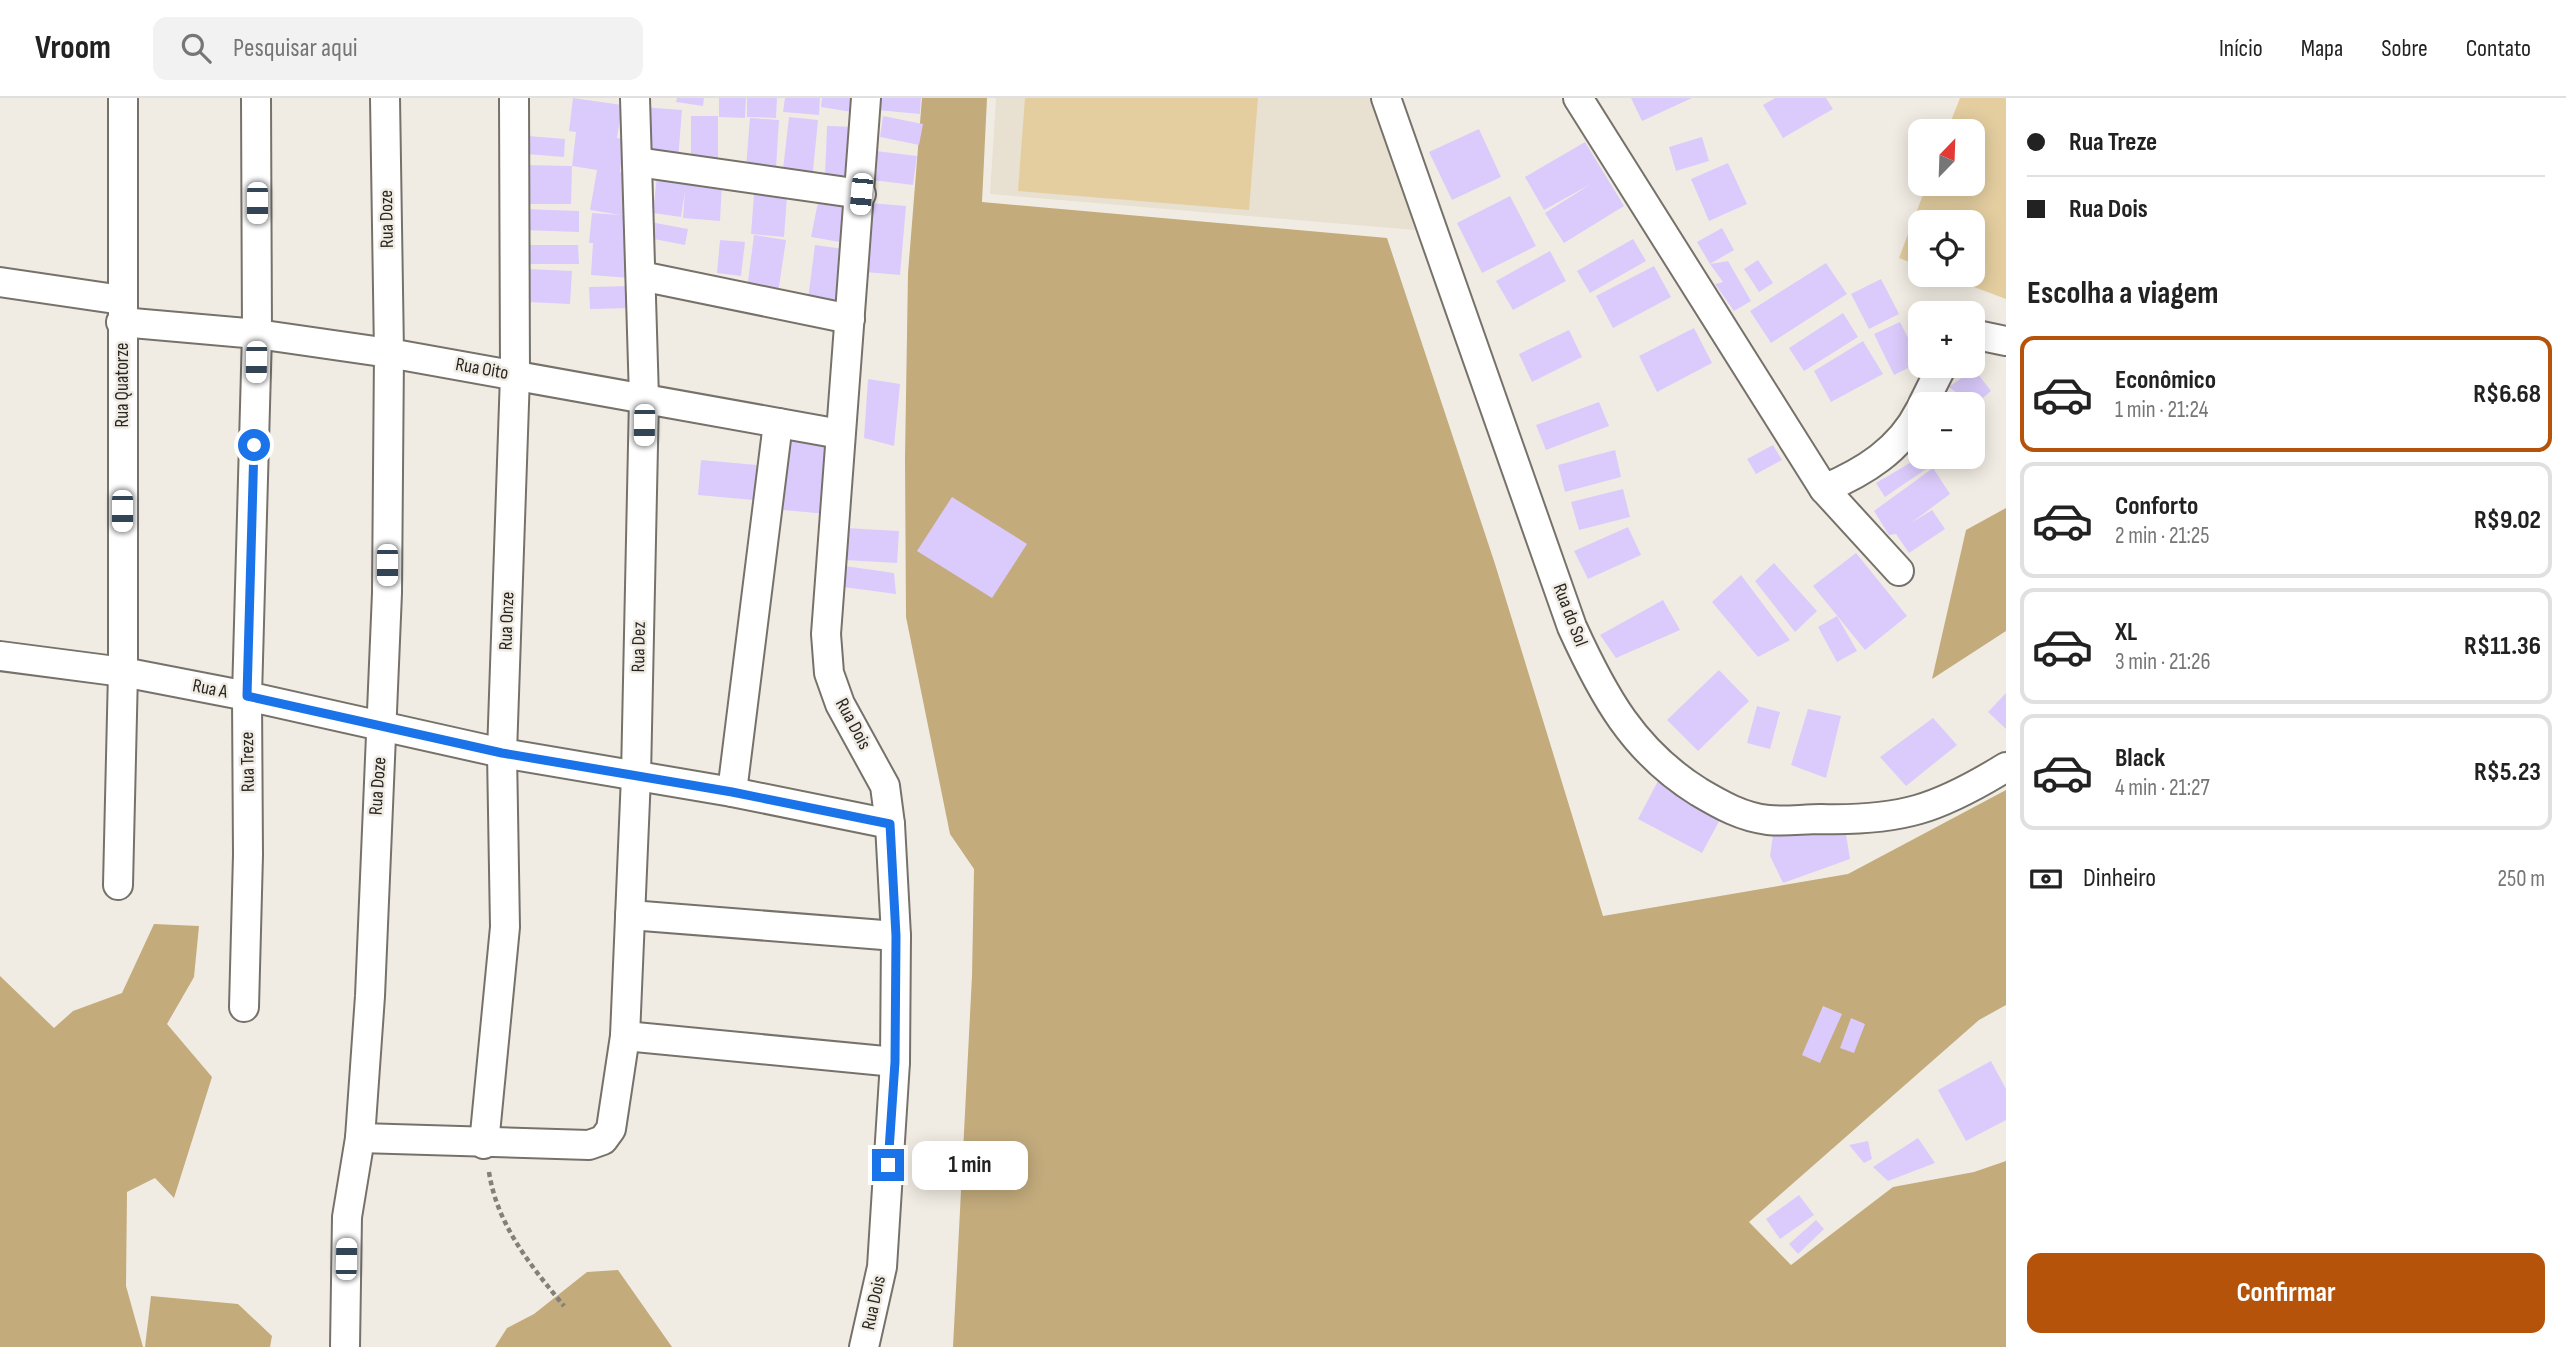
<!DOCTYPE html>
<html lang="pt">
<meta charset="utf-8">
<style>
:root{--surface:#fff;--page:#f2f2f2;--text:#222;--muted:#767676;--line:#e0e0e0;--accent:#b45309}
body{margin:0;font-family:"Sofia Sans Condensed",sans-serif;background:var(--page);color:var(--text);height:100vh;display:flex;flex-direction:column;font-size:26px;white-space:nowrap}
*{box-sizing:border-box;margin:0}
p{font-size:23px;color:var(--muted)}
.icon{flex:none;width:38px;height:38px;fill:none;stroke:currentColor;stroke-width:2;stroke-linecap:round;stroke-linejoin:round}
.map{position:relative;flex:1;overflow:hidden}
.panel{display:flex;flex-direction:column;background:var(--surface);width:560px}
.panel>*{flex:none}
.top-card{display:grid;align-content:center;height:154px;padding:0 21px;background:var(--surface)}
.needle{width:46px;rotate:23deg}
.controls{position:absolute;left:1908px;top:21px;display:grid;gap:14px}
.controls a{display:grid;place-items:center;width:77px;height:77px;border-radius:14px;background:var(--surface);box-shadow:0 4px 18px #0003;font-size:35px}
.end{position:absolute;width:32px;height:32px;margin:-16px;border:9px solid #1a73e8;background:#fff;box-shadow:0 0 0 4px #fff}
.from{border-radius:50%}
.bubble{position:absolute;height:49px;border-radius:14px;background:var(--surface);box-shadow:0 4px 18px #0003;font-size:23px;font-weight:700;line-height:49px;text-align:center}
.car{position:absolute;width:21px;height:42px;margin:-21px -10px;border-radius:9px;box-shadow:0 0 5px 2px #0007;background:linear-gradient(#fff 24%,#345 0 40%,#fff 0 76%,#345 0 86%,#fff 0)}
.top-card b{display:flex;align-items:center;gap:24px;height:66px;font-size:26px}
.top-card b+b{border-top:2px solid var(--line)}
.top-card i{width:18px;height:18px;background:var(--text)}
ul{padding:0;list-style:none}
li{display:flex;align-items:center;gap:21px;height:116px;margin:0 14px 10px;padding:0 7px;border:4px solid var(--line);border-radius:14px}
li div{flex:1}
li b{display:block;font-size:26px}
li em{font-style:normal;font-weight:700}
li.selected{border-color:var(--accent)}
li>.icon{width:63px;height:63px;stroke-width:1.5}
h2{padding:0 21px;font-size:32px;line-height:84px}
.pay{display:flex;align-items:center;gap:18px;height:77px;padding:0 21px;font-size:26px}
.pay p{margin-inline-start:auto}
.action{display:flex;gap:14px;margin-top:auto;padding:14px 21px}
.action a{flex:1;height:80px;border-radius:14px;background:var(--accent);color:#fff;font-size:28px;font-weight:700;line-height:80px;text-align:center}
header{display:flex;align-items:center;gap:42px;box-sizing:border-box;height:98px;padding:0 35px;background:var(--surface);border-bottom:2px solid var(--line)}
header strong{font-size:33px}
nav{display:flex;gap:38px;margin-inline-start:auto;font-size:24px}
.search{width:490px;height:63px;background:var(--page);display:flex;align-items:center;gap:18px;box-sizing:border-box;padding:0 24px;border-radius:14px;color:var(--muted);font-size:26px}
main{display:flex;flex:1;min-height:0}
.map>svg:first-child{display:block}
</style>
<header>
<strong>Vroom</strong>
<div class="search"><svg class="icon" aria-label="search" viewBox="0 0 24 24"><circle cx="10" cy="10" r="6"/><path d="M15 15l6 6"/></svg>Pesquisar aqui</div>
<nav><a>Início</a><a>Mapa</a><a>Sobre</a><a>Contato</a></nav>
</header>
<main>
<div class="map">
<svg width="2006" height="1249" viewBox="0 0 2006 1249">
<rect width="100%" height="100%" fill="#f1ece3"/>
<path fill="#e8e0d0" d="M996 0H1375L1415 132 990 96Z"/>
<g fill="#e4cea0">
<path d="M1025 0H1258L1249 112 1018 93Z"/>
<path d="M1960 0H2006V201L1942 177H1972V124H1920V168L1899 160 1927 86H1972V33H1947Z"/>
</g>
<g fill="#c3ab7c">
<path d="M922 0H987L982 104 1387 140 1495 466 1603 818 1848 776 2006 692V907L1979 922 1749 1124 1791 1167 1893 1089 1974 1074 2006 1063V1249H953L972 878 974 771 950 736 906 519 905 360 908 175Z"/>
<path d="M2006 410V533L1932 581 1966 432Z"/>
<path d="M154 826 199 828 194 879 167 926 212 979 174 1100 155 1080 127 1094 126 1188 143 1249H0V878L54 930 73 913 122 895Z"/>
<path d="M618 1172 672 1249H495L507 1230 534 1216 587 1174Z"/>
<path d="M151 1198 238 1206 272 1238 270 1249H145Z"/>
</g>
<g fill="#dbcbfc">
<path d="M573 0 622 7 617 40 624 41 620 74 636 77 630 180 591 177 593 145H589L592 115 621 117 590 112 597 72 572 68 576 34 569 33Z"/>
<path d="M677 0H704L703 8 676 4Z"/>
<path d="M719 0H746L745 20 719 19Z"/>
<path d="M747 0H777L776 20 747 19Z"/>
<path d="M785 0H820L819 17 783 14Z"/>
<path d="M822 0H855L852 14 821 9Z"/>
<path d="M879 0H921L920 16 877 12Z"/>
<path d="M1631 0H1692L1642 23Z"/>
<path d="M1775 0H1826L1833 11 1783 40 1763 7Z"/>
<path d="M642 9 682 12 678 62 638 59Z"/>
<rect x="691" y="18" width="27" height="43"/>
<path d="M883 18 923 26 919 47 880 39Z"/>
<path d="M789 19 818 22 812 83 782 80Z"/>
<path d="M750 20 779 22 776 71 746 69Z"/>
<path d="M827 28 858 29 856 81 825 79Z"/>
<path d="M1479 31 1501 79 1452 102 1429 54Z"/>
<path d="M528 38 565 41 564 59 526 56Z"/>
<path d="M1702 39 1709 63 1676 73 1669 49Z"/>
<path d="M1585 44 1624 108 1564 145 1545 115 1591 86 1544 112 1525 79Z"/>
<path d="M876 53 917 58 913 87 872 82Z"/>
<path d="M1728 65 1747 106 1709 123 1691 81Z"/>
<path d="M524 67 572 68 571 106H524Z"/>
<path d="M657 78 722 85 720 123 683 120 685 93 681 119 653 115Z"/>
<path d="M754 96 787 98 784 139 751 136Z"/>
<path d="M1510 98 1536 148 1482 175 1457 125Z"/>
<path d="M819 99 848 105 840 144 811 139Z"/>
<path d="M870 105 906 108 900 177 865 174Z"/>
<path d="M522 111 579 113V134L522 132Z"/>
<path d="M645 123 688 131 685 147 643 139Z"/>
<path d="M1722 130 1734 152 1710 166 1728 163 1751 203 1734 213 1715 186 1723 184 1710 166 1697 144Z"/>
<path d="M754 137 786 142 778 195 747 191Z"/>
<path d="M1633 141 1646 163 1590 195 1577 173Z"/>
<path d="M720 142 745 144 741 178 717 175Z"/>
<path d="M529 147H578L579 166H529Z"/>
<path d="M815 147 844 151 837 205 808 201Z"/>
<path d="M1550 153 1566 183 1513 212 1496 183Z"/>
<path d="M1758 162 1773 185 1759 194 1744 171Z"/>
<path d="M1826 165 1847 196 1771 245 1750 213Z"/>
<path d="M1654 168 1671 199 1613 230 1596 198Z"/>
<path d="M528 171 572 173 570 206 527 204Z"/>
<path d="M1881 181 1899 216 1869 231 1851 196Z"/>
<path d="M632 188 633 210 590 211 589 189Z"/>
<path d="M1843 215 1858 239 1804 273 1789 250Z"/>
<path d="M1900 224 1920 264 1894 277 1874 236Z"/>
<path d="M1694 230 1712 265 1657 294 1639 258Z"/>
<path d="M1569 232 1582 259 1532 284 1519 256Z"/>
<path d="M1863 243 1883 276 1831 304 1814 273Z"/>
<path d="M1974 271 1991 293 1972 309V306L1949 289Z"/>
<path d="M868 281 900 286 894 348 864 340Z"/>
<path d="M1599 304 1609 328 1546 352 1536 327Z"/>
<path d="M789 342 832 345 827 416 783 412Z"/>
<path d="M1773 347 1782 362 1756 376 1747 361Z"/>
<path d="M1615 352 1621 379 1565 394 1558 367Z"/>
<path d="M1920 359H1929L1932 367 1885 399 1876 385Z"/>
<path d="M701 362 757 367 754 402 698 397Z"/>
<path d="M1933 370 1950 396 1911 425 1932 412 1945 431 1909 455 1896 436 1889 437 1874 413Z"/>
<path d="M1623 391 1630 419 1579 432 1571 404Z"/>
<path d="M952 399 1027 446 992 500 917 453Z"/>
<path d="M1628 429 1641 457 1588 481 1574 453Z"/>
<path d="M846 430 899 433 897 465 844 462Z"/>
<path d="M1856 455 1907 518 1865 552 1813 488Z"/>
<path d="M1774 465 1817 513 1795 534 1755 483Z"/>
<path d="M845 468 894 475 896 496 843 489Z"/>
<path d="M1741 477 1790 542 1758 559 1712 504Z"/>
<path d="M1663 502 1680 532 1616 560 1600 537Z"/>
<path d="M1837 518 1857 553 1837 564 1818 529Z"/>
<path d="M1719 572 1749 603 1698 653 1667 622Z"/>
<path d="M2006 595V631L1988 614Z"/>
<path d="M1757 608 1780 614 1770 651 1747 645Z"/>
<path d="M1808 611 1841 618 1826 680 1791 667Z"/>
<path d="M1933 620 1957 647 1906 688 1880 659Z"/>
<path d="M1659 681 1723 716 1702 755 1638 721Z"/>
<path d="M1774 730H1845L1850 761 1783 785 1770 758Z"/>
<path d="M1823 908 1842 916 1820 965 1802 957Z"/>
<path d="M1851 920 1865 926 1854 955 1840 950Z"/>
<path d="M1991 963 2006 991V1022L1966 1043 1938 992Z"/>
<path d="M1918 1040 1935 1065 1888 1083 1873 1069Z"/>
<path d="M1868 1043 1872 1061 1864 1065 1849 1047Z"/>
<path d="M1799 1097 1814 1117 1780 1141 1766 1121Z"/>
<path d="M1816 1122 1824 1131 1798 1156 1789 1146Z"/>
</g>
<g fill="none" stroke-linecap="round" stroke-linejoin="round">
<g stroke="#76726a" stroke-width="32">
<g id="minor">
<path d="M1386 0 1572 529C1603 597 1633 653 1699 694 1721 707 1742 719 1768 722 1785 724 1803 721 1821 721 1901 723 1938 711 2006 669"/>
<path d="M1578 0 1824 391C1864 374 1900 352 1920 312"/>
<path d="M637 64 861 96"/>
<path d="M641 178 850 221"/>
<path d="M0 184 122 202"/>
<path d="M121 224 257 236 389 255 840 336"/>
<path d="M1972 236 2006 243"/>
<path d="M1923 306 1942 268"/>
<path d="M1824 391 1899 473"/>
<path d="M0 558 123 574 247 598 502 655 732 694 890 726"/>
<path d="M732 694 778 325"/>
<path d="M118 787 123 574V0"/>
<path d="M630 817 896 838"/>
<path d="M244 909 248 757 247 598 257 236 256 0"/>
<path d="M625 938 895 964"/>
<path d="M360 1040 589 1047 603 1042 611 1031 625 938 636 678 644 300 635 0"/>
<path d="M484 1046 505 829 502 655 515 277 514 0"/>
<path d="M345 1249 347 1119 360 1040 370 898 387 495 389 255 385 0"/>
<path d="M864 1249 882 1169 895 964 896 838 890 726 885 688 840 606 829 575 826 536 866 0"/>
</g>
</g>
<path stroke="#83807a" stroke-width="4.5" stroke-dasharray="5 3.5" stroke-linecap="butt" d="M489 1074C497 1127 531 1168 564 1208"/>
<use href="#minor" stroke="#fff" stroke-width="28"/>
</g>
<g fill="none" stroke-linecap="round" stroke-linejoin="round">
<path stroke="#1a73e8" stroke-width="9" d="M254 347 247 598 502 655 732 694 890 726 896 838 895 964 888 1067"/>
</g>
<g text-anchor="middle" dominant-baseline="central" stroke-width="5" stroke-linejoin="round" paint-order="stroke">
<g font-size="19" fill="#282623" stroke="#f1ece3">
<text transform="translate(387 121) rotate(-91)">Rua Doze</text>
<text transform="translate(482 271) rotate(10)">Rua Oito</text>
<text transform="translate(122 287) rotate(-90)">Rua Quatorze</text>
<text transform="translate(1570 517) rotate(69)">Rua do Sol</text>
<text transform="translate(507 523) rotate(-88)">Rua Onze</text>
<text transform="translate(639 549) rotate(-89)">Rua Dez</text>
<text transform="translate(210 591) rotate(11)">Rua A</text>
<text transform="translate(853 626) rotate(62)">Rua Dois</text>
<text transform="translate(248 664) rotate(-91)">Rua Treze</text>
<text transform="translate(378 688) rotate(-86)">Rua Doze</text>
<text transform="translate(874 1205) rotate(-78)">Rua Dois</text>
</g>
</g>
</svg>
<div class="controls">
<a><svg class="needle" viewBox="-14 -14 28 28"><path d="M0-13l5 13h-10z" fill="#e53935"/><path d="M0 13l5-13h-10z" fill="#767676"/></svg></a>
<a><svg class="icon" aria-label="locate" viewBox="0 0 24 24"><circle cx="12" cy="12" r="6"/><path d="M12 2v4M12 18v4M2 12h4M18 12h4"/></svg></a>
<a>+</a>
<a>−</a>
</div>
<i class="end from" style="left:254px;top:347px"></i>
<i class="end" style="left:888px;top:1067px"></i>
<div class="bubble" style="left:912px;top:1043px;width:116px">1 min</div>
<i class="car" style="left:861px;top:96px;rotate:185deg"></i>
<i class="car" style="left:257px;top:105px;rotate:180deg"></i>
<i class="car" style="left:256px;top:264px;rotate:181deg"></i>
<i class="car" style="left:644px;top:327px;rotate:181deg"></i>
<i class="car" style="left:122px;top:413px;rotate:180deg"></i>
<i class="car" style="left:387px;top:467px;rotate:180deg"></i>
<i class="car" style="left:346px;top:1161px;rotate:1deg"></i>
</div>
<section class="panel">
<div class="top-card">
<b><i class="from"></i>Rua Treze</b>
<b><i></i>Rua Dois</b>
</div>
<h2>Escolha a viagem</h2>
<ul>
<li class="selected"><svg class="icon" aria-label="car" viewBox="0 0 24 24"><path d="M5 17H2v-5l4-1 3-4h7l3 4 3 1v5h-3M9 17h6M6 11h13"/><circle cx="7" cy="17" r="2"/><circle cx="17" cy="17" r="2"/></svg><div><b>Econômico</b><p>1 min · 21:24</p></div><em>R$6.68</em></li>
<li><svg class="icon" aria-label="car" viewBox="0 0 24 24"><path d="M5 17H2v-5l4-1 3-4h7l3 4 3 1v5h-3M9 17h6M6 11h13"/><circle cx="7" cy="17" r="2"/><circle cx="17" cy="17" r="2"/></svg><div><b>Conforto</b><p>2 min · 21:25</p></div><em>R$9.02</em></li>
<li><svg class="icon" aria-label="car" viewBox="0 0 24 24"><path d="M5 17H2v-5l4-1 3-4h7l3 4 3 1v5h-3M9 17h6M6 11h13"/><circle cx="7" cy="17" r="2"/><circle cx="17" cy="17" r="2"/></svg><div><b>XL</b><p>3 min · 21:26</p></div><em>R$11.36</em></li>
<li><svg class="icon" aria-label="car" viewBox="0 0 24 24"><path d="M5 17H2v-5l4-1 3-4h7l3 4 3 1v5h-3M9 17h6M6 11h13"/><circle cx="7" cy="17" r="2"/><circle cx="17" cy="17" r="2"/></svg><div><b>Black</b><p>4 min · 21:27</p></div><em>R$5.23</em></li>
</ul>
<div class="pay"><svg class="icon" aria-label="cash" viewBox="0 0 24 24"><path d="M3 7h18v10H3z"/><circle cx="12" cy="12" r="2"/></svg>Dinheiro<p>250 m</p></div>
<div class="action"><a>Confirmar</a></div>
</section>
</main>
